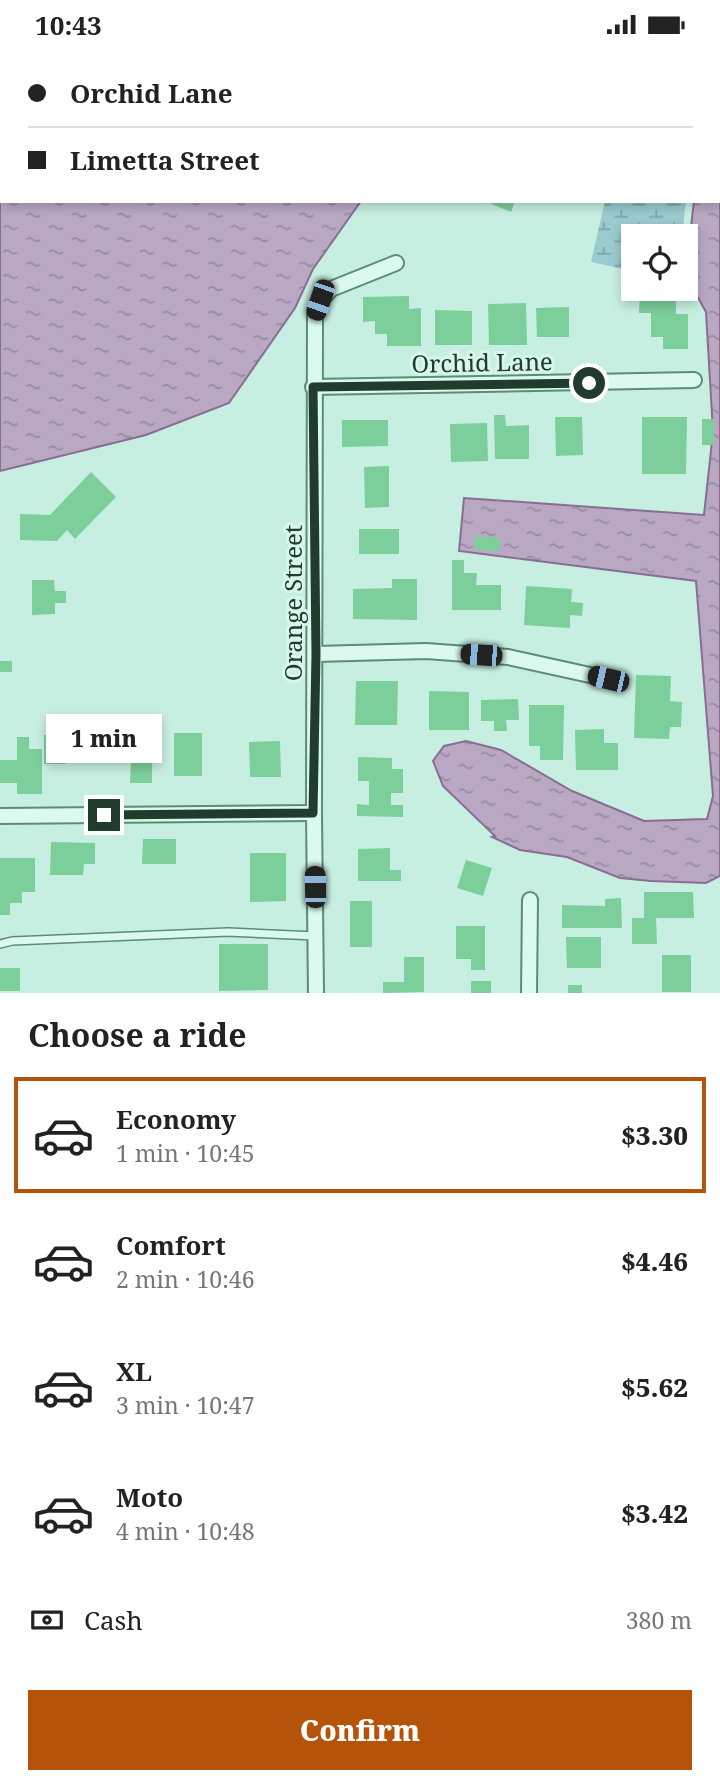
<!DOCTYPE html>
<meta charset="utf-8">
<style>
:root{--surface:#fff;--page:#f2f2f2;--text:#222;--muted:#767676;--line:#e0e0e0;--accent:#b45309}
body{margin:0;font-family:"Noto Serif",serif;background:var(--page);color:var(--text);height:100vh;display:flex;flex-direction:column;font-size:26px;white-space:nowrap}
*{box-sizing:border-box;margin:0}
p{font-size:23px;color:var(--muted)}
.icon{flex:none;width:38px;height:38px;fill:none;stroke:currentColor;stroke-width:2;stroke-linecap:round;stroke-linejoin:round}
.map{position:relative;height:944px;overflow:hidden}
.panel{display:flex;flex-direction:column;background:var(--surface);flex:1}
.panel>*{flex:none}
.hud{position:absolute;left:0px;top:0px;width:721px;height:154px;box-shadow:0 4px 10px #0003;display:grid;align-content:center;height:154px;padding:0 28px;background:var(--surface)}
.fabs{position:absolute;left:621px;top:175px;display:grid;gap:14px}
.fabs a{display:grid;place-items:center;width:77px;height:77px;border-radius:0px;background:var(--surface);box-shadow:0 4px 10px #0003;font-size:35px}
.end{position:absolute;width:32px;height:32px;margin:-16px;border:9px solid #203c2c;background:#fff;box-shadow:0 0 0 4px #fff}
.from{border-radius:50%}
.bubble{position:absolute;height:49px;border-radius:0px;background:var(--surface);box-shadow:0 4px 10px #0003;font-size:23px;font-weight:800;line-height:49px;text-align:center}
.car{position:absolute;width:21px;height:42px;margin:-21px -10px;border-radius:9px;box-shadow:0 0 5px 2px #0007;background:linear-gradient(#222 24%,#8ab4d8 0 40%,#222 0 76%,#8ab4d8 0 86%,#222 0)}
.hud b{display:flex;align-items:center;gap:24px;height:66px;font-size:26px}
.hud b+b{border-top:2px solid var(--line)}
.hud i{width:18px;height:18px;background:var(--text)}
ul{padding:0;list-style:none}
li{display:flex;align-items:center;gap:21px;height:116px;margin:0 14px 10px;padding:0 14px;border:4px solid transparent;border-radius:0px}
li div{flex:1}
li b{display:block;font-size:26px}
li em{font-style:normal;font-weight:800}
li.current{border-color:var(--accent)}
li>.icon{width:63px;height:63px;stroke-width:1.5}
h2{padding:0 28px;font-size:32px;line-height:84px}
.pay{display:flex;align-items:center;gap:18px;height:77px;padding:0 28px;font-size:26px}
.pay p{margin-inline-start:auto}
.action{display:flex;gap:14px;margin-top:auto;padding:14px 28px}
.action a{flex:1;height:80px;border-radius:0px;background:var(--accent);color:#fff;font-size:28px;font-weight:800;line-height:80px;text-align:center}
.status{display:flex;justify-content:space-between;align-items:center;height:49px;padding:0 35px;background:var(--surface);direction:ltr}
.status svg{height:19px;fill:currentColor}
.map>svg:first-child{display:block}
</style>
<div class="status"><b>10:43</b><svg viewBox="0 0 49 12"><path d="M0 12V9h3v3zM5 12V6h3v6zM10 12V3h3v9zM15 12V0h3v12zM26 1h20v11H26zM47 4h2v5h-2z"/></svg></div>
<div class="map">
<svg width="720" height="944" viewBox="0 0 720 944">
<defs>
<pattern id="wetland-marsh" width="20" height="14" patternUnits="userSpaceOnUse" patternTransform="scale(1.75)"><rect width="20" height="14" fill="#9acbce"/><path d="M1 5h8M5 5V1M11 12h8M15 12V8" fill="none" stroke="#7da6a7"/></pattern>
<pattern id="water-ripples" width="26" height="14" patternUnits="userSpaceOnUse" patternTransform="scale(1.75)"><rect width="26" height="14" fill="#baa8c3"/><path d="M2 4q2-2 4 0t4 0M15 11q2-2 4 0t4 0" fill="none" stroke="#978a9f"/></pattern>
</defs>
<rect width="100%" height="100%" fill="#c7efe1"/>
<g fill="url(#wetland-marsh)">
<path d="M523 0H703L524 2Z"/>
<path d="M605 152H686L682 187H634L633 222 591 213Z"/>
</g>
<g fill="url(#water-ripples)" stroke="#876e92" stroke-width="2">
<path d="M0 0H514L515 2H2V152H361L313 220 295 259 229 354 146 386 0 422Z"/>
<path d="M710 0H720V827L706 834 651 832 620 829 567 808 520 801 492 788 495 787 443 737 433 712 444 697 466 692 501 701 572 742 644 772 707 770 713 747 696 532 459 502 464 449 704 466 713 383 706 263 686 227V220L694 152H719V2H710Z"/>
</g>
<g fill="#7cce9a">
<path d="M492 152H515L511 163 491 155Z"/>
<path d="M640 241H676V265H688V300H663V288H651V264H639Z"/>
<path d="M409 247V260L421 259V297H387V285H375V272L363 273V248Z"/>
<path d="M526 254 527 296H489L488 255Z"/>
<path d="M569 258V288H537L536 259Z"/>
<path d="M435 261 472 262V296H435Z"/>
<path d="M494 366H505L506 377 529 376V410H495Z"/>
<path d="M555 368H582L583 406 556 407Z"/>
<path d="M642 368H687L686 425H642Z"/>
<rect x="702" y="370" width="12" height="26"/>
<path d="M342 371H388V397L342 398Z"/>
<path d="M487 374 488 412 451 413 450 375Z"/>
<path d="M389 417V458L365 459 364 418Z"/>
<path d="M91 423 116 448 75 490 67 481 57 492 20 491V465L50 466Z"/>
<rect x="359" y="480" width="40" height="25"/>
<path d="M475 487 500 489 499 503 474 500Z"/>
<path d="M452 511H464V524H477L476 536H501V561H452Z"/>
<path d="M392 530H417V571L353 570V540L392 539Z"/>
<path d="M32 531H54L55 542H66V554H55V565L32 566Z"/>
<path d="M526 537 572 540 571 553 583 554 582 567 570 566V579L524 576Z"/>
<rect x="0" y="612" width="12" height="11"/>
<path d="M636 626 671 627 670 652 682 653 681 678H670L669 690 634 689Z"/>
<path d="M356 632H398L397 676H355Z"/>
<path d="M429 642 469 643V681H429Z"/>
<path d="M518 650 519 671H506L507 682H494V672H481V651Z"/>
<path d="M529 656H564L563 711H540V697H529Z"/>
<path d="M604 680V694H618V721H576L575 681Z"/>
<rect x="174" y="684" width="28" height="43"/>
<rect x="44" y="686" width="22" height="29"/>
<path d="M17 688H29V700H42V745H17V734H0V711H17Z"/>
<path d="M280 692 281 728H250L249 693Z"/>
<path d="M358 708 392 709V720H403V744H391V756H403V768L357 767V755L369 756V732H358Z"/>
<path d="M131 709 152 710V734H130Z"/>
<path d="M143 790H176V815H142Z"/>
<path d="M51 793 95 794V815H84L83 826H50Z"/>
<path d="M390 799V821H401V832H358V800Z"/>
<path d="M250 804H286V852L250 853Z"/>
<path d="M0 809H35V843H22V854H10V866H0Z"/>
<path d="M466 811 492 819 483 847 457 839Z"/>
<path d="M644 843H693L694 869H656L657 895H632V869H644Z"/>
<path d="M621 849 622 879H562V856L605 857V850Z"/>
<rect x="350" y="852" width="22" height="46"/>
<path d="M456 877H485V921H471V910H456Z"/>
<path d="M566 888H601V919H567Z"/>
<path d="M219 895H268V941L219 942Z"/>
<rect x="662" y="906" width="29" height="37"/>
<path d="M404 908H424V943L383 944V933H404Z"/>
<rect x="0" y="919" width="20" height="23"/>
<rect x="471" y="932" width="20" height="12"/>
<rect x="568" y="936" width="14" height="8"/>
</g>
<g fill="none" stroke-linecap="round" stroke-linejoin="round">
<g stroke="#5c8c73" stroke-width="10">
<path id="lane" d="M0 895 12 892 228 883 315 887"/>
</g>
<g stroke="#5c8c73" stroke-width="18">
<g id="street">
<path d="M313 338 694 331"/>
<path d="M316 605 426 602 508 608 608 630"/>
<path d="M0 767 314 764"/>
<path d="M316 944 314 764 315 266 320 252 331 240 396 214"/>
<path d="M529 944 530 851"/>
</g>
</g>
<use href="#lane" stroke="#dbfaef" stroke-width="7"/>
<use href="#street" stroke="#dbfaef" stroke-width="14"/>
</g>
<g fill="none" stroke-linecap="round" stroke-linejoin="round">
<path stroke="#203c2c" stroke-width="9" d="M104 766 313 764 316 605 313 338 589 334"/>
</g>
<g text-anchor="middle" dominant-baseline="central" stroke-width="6" stroke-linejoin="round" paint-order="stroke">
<g font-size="24" fill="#203c2c" stroke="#d7f7ec">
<text transform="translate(482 313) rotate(-1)">Orchid Lane</text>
<text transform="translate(292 554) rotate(-90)">Orange Street</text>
</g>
</g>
</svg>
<div class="fabs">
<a><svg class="icon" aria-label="locate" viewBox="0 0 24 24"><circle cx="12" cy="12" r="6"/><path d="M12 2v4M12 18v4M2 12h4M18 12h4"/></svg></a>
</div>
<i class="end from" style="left:589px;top:334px"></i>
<i class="end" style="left:104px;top:766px"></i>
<div class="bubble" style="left:46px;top:665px;width:116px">1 min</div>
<i class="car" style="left:320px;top:251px;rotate:199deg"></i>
<i class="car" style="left:481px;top:606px;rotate:274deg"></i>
<i class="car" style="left:608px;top:630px;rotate:283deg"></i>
<i class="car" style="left:315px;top:838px;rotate:359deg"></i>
<div class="hud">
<b><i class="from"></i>Orchid Lane</b>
<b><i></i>Limetta Street</b>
</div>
</div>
<section class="panel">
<h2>Choose a ride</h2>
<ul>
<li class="current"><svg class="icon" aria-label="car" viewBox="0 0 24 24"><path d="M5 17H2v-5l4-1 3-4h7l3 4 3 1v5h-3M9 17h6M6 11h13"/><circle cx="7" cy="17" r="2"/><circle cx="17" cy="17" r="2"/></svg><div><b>Economy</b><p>1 min · 10:45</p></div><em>$3.30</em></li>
<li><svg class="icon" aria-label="car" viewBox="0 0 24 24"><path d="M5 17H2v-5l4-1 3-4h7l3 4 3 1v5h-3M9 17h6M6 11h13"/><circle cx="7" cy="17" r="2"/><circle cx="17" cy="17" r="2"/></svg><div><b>Comfort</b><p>2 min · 10:46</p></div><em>$4.46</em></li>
<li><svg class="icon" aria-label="car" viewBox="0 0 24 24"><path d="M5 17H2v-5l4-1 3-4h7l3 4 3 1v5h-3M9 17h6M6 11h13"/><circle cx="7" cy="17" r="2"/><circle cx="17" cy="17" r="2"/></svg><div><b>XL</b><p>3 min · 10:47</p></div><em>$5.62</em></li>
<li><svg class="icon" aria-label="car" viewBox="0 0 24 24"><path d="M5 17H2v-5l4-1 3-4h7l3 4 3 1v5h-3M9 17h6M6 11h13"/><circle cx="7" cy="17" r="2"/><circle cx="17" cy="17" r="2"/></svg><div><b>Moto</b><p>4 min · 10:48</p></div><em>$3.42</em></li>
</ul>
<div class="pay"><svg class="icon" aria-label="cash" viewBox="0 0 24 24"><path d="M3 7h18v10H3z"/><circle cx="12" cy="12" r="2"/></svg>Cash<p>380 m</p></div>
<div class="action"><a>Confirm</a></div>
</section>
